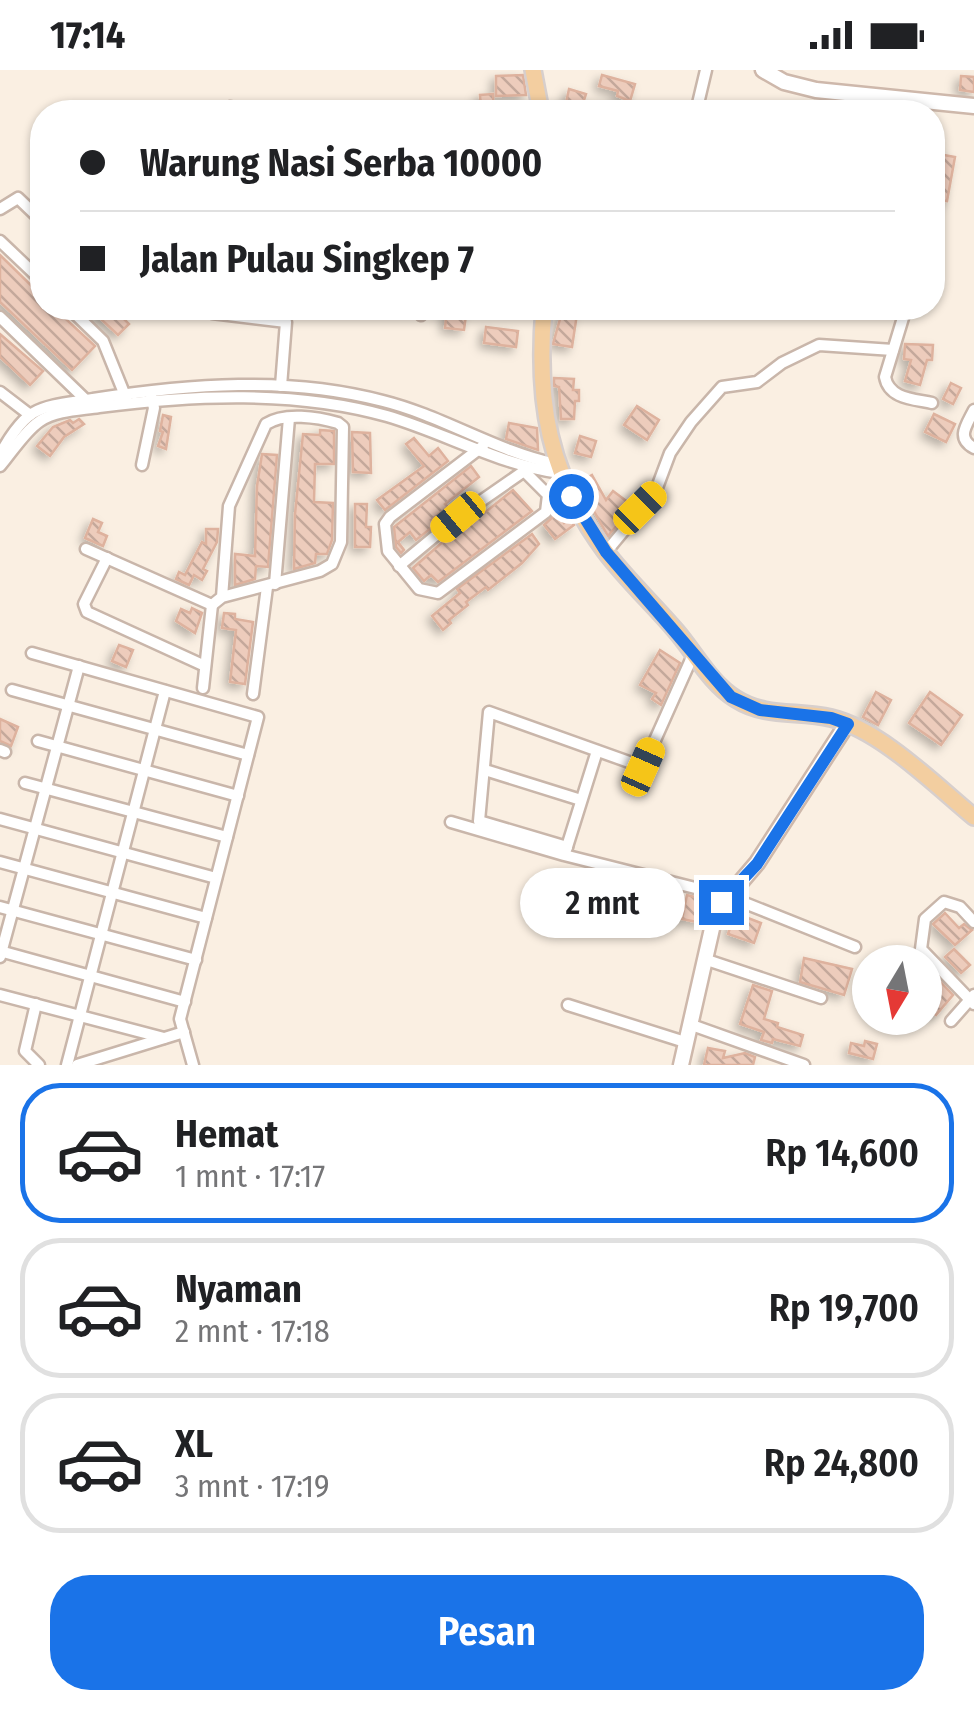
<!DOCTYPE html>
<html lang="id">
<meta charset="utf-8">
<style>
:root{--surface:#fff;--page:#f6f6f6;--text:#202124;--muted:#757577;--line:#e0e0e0;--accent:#1a73e8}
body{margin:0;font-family:"Fira Sans Condensed",sans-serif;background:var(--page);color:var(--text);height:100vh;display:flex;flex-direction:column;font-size:38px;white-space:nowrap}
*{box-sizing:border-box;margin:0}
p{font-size:32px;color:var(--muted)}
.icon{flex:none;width:55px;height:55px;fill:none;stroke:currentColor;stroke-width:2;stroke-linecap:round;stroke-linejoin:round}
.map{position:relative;height:995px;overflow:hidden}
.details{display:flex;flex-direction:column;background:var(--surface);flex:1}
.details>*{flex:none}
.banner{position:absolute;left:30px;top:30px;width:915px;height:220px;border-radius:40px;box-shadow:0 2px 8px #0004;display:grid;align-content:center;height:220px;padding:0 50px;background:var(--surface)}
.needle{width:65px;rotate:190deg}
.fabs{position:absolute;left:852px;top:875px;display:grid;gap:20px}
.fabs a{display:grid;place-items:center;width:90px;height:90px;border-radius:50%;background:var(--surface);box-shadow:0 2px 8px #0004;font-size:50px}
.end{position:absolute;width:45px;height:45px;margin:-22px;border:12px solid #1a73e8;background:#fff;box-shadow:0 0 0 5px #fff}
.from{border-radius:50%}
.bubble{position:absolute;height:70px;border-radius:35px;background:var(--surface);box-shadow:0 2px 8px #0004;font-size:32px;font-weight:600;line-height:70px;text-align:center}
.car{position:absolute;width:30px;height:60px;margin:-30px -15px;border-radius:12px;box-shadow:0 0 8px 2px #0007;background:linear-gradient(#f5c518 24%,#345 0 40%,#f5c518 0 76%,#345 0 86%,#f5c518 0)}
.banner b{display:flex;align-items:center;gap:35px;height:95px;font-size:38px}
.banner b+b{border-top:2px solid var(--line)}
.banner i{width:25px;height:25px;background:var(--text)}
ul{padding:18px 0 0;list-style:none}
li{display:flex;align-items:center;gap:30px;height:140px;margin:0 20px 15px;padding:0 30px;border:5px solid var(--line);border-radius:40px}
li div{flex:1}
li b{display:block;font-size:38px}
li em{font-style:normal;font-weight:600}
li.on{border-color:var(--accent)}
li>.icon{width:90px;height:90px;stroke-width:1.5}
.primary-button{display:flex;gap:20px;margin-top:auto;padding:20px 50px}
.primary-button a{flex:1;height:115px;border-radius:40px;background:var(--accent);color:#fff;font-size:40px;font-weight:600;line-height:115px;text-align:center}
.status{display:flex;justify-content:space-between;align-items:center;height:70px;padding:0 50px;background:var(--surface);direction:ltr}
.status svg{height:28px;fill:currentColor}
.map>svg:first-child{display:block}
</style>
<div class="status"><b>17:14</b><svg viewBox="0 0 49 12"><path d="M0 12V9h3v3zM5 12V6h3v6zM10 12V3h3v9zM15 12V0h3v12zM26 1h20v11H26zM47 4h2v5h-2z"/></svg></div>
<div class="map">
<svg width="974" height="995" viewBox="0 0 974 995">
<defs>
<pattern id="building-back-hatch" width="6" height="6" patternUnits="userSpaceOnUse" patternTransform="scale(2.5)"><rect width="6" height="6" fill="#edccbc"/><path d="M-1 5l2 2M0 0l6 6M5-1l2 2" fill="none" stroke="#c4a89b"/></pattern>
<filter id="shadow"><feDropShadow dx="-4.5" dy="4.5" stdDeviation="5" flood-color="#0004"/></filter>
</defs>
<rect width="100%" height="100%" fill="#faefe2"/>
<g fill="url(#building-back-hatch)" stroke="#deb29e" stroke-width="2.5" filter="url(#shadow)">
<path d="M523 5 526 25 496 26V6Z"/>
<path d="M602 5 635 14 630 31 617 26 618 21 599 16Z"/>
<path d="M961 6 974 7V22L960 20Z"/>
<path d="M569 19 586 24 580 42H564Z"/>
<path d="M493 24 494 42H481L480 25Z"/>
<path d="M944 85 955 87 947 131 932 129V113L939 114Z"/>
<path d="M0 185 42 226V238H54L95 276 72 300 0 232Z"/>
<path d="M89 238H126L119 244 129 254 118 265Z"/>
<path d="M447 238H467L464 260 445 258Z"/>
<path d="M562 242 577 244 572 277 553 274Z"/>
<path d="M486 257 518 261 516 277 484 273Z"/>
<path d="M0 264 43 301 30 315 0 287Z"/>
<path d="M905 274 933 275 932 290H927L920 315 905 311 911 290 904 289Z"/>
<path d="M554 308 574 309 573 320H579V331H575L574 349H561L559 317 554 316Z"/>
<path d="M951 313 961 318 953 334 943 329Z"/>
<path d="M637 336 659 350 647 370 624 355Z"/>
<path d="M934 344 955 354 946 372 925 362Z"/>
<path d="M163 345 171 347 166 379 158 376 163 362 160 361Z"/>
<path d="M79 349 84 354 64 367 50 386 37 376 53 357 70 350 73 353Z"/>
<path d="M509 353 537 358 538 380 506 369Z"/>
<path d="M320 360 334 361V394H315L314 432 333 433 332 470 327 484H316L315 493 294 499 295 444 303 364 320 365Z"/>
<path d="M352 362 370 363 371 403 353 402Z"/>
<path d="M580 366 596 371 591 387 575 383Z"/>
<path d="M414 368 429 386 438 378 448 391 385 440 377 430 424 396 406 374Z"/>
<path d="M262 384 277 385 268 497 256 496 255 509 235 515V484L255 486 257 416Z"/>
<path d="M471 396 479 407 445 434 448 437 431 450 435 455 416 470 410 462 398 472 404 480 401 483 396 477 394 457Z"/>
<path d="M592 405 606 430 613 421 633 436 608 466 578 413Z"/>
<path d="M513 420 532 441 438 512 431 505 424 511 413 498 446 469 468 456Z"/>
<path d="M355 434H367L366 457H371L370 477H355Z"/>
<path d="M557 443 564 453 570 448 574 455 555 469 544 455Z"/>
<path d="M93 449 102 453 98 462 107 466 103 476 85 468Z"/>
<path d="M206 459H218L217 472 203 499 207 501 202 510 194 505 189 515 176 509 179 502 185 505 202 472 206 474Z"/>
<path d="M532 464 539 474 522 493 488 520 486 517 466 532 468 535 449 550 451 553 443 560 432 546 460 523 457 519Z"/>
<path d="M192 538 202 543 195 563 176 551 181 539 190 543Z"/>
<path d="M224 543 235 544V549L253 552 245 614 230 612 236 560 222 558Z"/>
<path d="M119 575 133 580 126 597 112 591Z"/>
<path d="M660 580 680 593 661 635 652 629 656 623 640 615Z"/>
<path d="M876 622 891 630 878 655 863 647Z"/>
<path d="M930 622 962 645 941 675 909 653Z"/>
<path d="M0 649 18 657 11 676 0 671Z"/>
<path d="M610 809 620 811 614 838 604 836Z"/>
<path d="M687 825 711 831 702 853 682 849Z"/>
<path d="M735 843 761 853 754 873 728 864Z"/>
<path d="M945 843 959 858 964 854 972 860 955 875 933 854Z"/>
<path d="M954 879 970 895 961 903 945 887Z"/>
<path d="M804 888 852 899 844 925 800 912Z"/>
<path d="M933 904 953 925 936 945 925 936V913Z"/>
<path d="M753 915 772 921 764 949 778 953 777 957 803 965 800 976 773 969 772 973 761 970 764 962 740 954Z"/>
<path d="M865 971 877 974 873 989 849 983 851 973 864 976Z"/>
<path d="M708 978 725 981 723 988 745 983 755 987 753 995H704Z"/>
</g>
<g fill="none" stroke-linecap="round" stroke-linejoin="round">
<g stroke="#c9b6aa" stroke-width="15">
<g id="street">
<path d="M224 42 230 37 247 42"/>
<path d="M696 42 706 0"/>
<path d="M896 42 898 27"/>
<path d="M0 139 18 128 42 151"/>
<path d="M0 171 42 211"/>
<path d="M69 238 103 271 126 328"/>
<path d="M906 238 885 307C889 329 914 329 932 333"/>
<path d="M212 243 286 252 281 316"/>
<path d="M421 245 422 238"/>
<path d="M0 247 89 333"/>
<path d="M0 322 30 345"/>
<path d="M974 340C966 356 956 368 974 378"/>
<path d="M483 376 390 447 385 454 388 481 419 519 438 523 546 442 548 425 525 402"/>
<path d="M0 385C7 371 20 351 33 343 51 333 73 333 93 329 188 314 289 306 383 331 443 346 495 381 556 394"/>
<path d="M142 395 154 338 151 326"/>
<path d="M0 396C12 382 25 361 40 351 57 340 81 340 99 337 193 325 295 320 387 346 445 363 500 395 560 403"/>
<path d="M86 479 212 535 222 527 320 501 332 494 341 472 343 357 338 353C318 347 284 342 266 354L229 436 222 527"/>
<path d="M606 482 655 423 670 383 691 352 722 317 757 312 782 293 819 275 893 280"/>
<path d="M107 488 84 534 87 542 205 596"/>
<path d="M399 496 458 447 527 399"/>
<path d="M275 514 289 348"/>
<path d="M32 583 258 647 180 949 193 995"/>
<path d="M203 618 212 535"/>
<path d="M12 620 248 685"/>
<path d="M253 624 267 517"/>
<path d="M38 671 238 726"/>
<path d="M0 680 5 682"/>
<path d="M485 700 581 730"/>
<path d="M25 713 227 767"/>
<path d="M0 749 216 808"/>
<path d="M451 752 564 785 727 826 855 877"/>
<path d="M567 777 479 751 489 642 643 697 693 585"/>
<path d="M566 780 597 681"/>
<path d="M0 792 206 848"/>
<path d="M0 837 196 890"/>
<path d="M974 852 960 837 944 832 925 849 921 879 974 934"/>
<path d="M0 881 185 932"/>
<path d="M0 887 79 596"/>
<path d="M704 889 821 928"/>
<path d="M0 925 164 968"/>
<path d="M36 934 25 981 39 995"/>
<path d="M568 935 685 972"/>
<path d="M951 951 974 925"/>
<path d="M689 954 804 995"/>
<path d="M67 995 165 621"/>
<path d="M77 995 184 962"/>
</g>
</g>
<g stroke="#ceb8ab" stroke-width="19">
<g id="secondary">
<path d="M763 0 784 12 816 20 974 36"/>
<path d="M681 995 716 841 757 793 847 654"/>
</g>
</g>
<g stroke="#d7cfcd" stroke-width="20">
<g id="primary">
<path d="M533 0 541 42"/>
<path d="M544 238C536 331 548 404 605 481 626 509 653 534 676 561 695 583 710 613 736 629 766 648 798 640 831 648 881 660 935 715 974 747"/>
</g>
</g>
<use href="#street" stroke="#fff" stroke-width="10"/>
<use href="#secondary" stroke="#fff" stroke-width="14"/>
<use href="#primary" stroke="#f3cea0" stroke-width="15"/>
</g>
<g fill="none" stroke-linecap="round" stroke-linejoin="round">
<path stroke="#1a73e8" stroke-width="12" d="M571 426 606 482 731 627 760 640 831 648 848 654 757 794 721 832"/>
</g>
</svg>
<div class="fabs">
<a><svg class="needle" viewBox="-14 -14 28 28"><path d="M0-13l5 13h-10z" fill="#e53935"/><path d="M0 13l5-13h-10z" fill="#757577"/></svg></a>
</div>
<i class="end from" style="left:571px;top:426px"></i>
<i class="end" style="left:721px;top:832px"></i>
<div class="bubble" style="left:520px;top:798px;width:165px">2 mnt</div>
<i class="car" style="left:640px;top:438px;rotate:45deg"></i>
<i class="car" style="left:458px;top:447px;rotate:230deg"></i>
<i class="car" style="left:643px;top:697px;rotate:24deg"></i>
<div class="banner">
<b><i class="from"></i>Warung Nasi Serba 10000</b>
<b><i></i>Jalan Pulau Singkep 7</b>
</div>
</div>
<section class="details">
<ul>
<li class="on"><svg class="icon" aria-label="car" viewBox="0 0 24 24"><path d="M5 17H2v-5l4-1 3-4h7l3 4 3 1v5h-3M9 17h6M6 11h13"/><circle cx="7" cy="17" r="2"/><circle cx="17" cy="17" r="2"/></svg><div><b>Hemat</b><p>1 mnt · 17:17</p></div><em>Rp 14,600</em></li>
<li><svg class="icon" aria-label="car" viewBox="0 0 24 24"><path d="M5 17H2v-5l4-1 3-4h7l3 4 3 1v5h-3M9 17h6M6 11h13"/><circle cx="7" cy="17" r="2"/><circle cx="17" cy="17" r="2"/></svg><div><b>Nyaman</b><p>2 mnt · 17:18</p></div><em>Rp 19,700</em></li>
<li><svg class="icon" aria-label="car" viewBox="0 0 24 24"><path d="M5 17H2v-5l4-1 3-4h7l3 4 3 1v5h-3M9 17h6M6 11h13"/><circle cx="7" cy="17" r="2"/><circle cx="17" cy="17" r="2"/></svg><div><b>XL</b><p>3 mnt · 17:19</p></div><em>Rp 24,800</em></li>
</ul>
<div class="primary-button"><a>Pesan</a></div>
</section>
